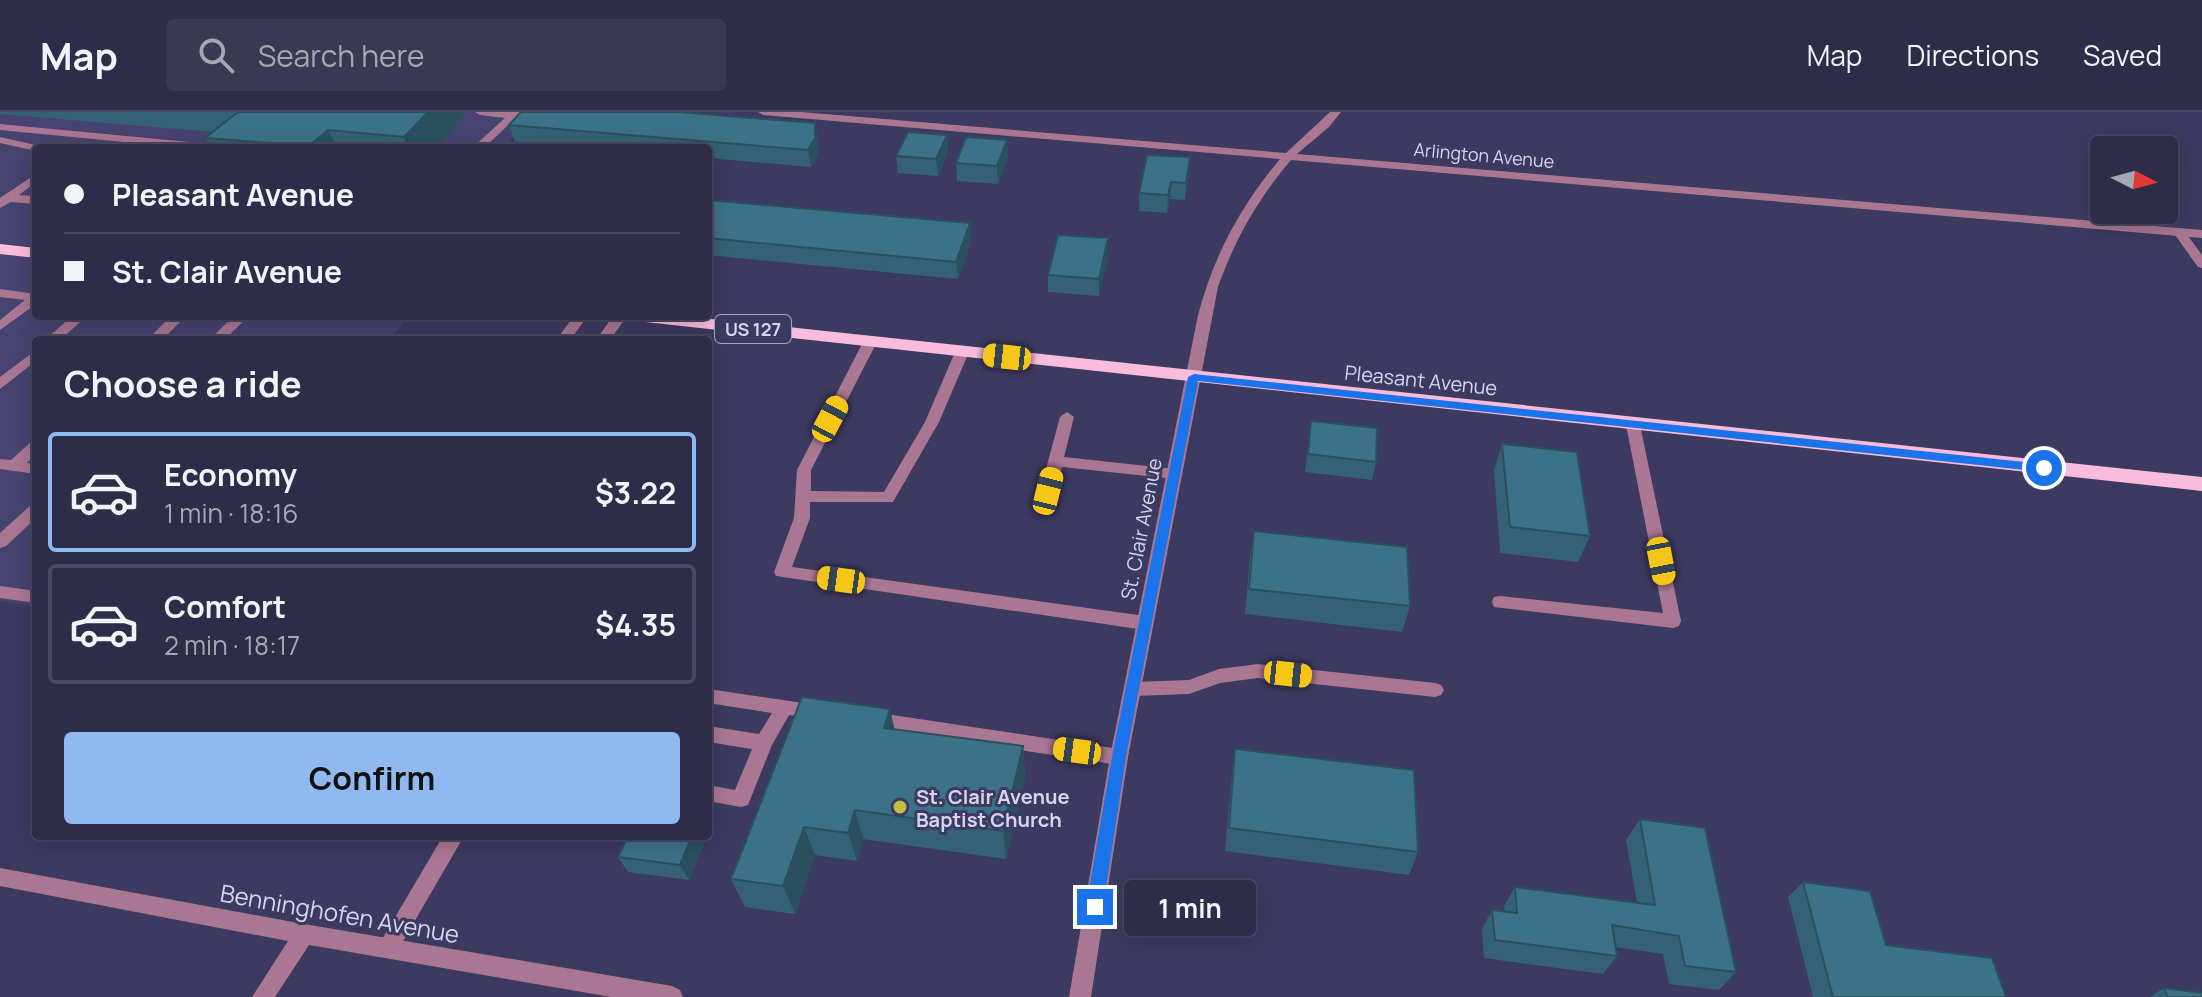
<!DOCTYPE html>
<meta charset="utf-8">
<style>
:root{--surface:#2e2c49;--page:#3a3853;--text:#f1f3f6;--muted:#a7a7b4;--line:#494861;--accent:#90b9f0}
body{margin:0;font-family:Manrope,sans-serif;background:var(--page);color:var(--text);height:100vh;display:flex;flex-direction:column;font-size:30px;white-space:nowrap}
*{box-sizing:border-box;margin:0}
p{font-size:26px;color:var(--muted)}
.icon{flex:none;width:44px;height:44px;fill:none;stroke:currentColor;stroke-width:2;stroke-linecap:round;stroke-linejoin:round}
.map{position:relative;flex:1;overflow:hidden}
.drawer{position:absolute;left:32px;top:224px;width:680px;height:504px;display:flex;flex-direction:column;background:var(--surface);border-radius:8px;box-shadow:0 4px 20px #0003,0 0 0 2px var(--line)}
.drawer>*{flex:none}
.hud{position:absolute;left:32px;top:32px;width:680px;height:176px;border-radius:8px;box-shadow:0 4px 20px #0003,0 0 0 2px var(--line);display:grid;align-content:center;height:176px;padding:0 32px;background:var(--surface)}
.needle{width:52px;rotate:96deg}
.fabs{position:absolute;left:2090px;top:24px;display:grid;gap:16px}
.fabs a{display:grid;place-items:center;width:88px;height:88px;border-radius:8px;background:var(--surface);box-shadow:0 4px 20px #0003,0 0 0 2px var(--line);font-size:40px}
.end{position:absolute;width:36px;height:36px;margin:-18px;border:10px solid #1a73e8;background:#fff;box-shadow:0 0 0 4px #fff}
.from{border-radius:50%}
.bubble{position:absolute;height:56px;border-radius:8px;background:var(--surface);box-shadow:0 4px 20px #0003,0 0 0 2px var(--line);font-size:26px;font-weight:700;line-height:56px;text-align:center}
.car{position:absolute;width:24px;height:48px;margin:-24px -12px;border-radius:10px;box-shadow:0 0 6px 2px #0007;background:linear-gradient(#f5c518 24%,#345 0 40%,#f5c518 0 76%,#345 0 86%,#f5c518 0)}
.hud b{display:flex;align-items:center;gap:28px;height:76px;font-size:30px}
.hud b+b{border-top:2px solid var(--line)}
.hud i{width:20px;height:20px;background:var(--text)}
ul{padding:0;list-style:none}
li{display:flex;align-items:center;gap:24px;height:120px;margin:0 16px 12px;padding:0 16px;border:4px solid var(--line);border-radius:8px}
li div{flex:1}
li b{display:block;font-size:30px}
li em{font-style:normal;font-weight:700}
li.current{border-color:var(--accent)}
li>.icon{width:72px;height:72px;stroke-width:1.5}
h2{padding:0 32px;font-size:36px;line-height:96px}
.primary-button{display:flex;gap:16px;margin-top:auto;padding:16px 32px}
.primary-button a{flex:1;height:92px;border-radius:8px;background:var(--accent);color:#111;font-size:32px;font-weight:700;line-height:92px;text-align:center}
header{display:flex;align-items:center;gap:48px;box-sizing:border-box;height:112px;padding:0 40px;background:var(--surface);border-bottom:2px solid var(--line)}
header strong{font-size:38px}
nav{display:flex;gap:44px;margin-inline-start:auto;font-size:28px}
.search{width:560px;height:72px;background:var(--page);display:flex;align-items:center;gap:20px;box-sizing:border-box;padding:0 28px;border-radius:8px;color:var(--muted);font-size:30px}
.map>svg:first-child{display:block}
</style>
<header>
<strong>Map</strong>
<div class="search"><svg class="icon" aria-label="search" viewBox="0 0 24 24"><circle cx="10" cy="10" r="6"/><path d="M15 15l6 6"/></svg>Search here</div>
<nav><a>Map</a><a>Directions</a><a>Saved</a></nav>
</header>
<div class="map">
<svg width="2202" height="885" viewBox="0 0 2202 885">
<rect width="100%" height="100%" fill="#3d3a61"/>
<path fill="#464371" d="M0 0H537L503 36H36V204H410L388 228H36V494L0 489Z"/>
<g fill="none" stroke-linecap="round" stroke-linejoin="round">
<g fill="#aa7792" fill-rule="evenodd">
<path d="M475 0H522L484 36H472L505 6 480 3Z"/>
<path d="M0 12 221 33 227 36H186L0 18Z"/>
<path d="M0 25 40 34 42 36H36V39L0 31Z"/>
<path d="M36 62V70L19 83 36 84V92L11 90 0 96V86Z"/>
<path d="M2179 116 2183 117 2202 143V156L2198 155 2173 120Z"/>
<path d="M0 177 36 182V192L0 218V208L25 188 0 185Z"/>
<path d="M72 204H87L60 228H45Z"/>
<path d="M171 204H186L162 228H147Z"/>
<path d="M574 204H588L570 228H556Z"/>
<path d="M613 204H627L610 228H596Z"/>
<path d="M870 226 877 230 811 358V379L884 380 925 310 955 240 962 236 969 240 939 310 893 390H810V406L792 455 1145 504 1151 506 1153 511 1151 516 1145 518 776 464 774 460 794 406 797 358 863 230Z"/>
<path d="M36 238V249L0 277V265Z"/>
<path d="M1067 300 1074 305 1064 345 1175 357 1183 362 1175 367 1062 355 1053 383H1043L1040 379 1060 305Z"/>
<path d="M1633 308 1640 313 1681 509 1679 514 1673 516 1494 495 1492 490 1494 485 1500 484 1663 501 1626 313Z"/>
<path d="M36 329V342L27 351 36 352V362L0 357V347L11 348 31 330Z"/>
<path d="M0 474 36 479V491L0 486Z"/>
<path d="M1258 552 1435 571 1441 573 1444 578 1441 583 1435 585 1258 566 1220 571 1189 582 1133 584 1127 582 1124 577 1127 572 1133 570 1189 568 1219 557Z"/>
<path d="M708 577 817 593 823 595 826 600 823 605 817 607 789 603 772 633 748 693 741 695 708 689V673L735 678 752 637 708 630V614L759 622 772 601 708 591Z"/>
<path d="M872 600 1119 637 1126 639 1128 645 1126 651 1119 653 872 616 866 613 863 608 866 603Z"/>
<path d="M443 724H464L395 843 388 846 381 843 378 836 381 829Z"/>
</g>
<g fill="#aa7792" fill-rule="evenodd">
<path d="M758 0H801L1286 41 1330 0H1341L1329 15 1297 42 2202 118V126L1291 48C1258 87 1235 127 1218 175L1128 645 1091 885H1069L1110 645 1198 203C1214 143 1240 95 1280 47L763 3Z"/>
<path d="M234 204H249L224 228H209Z"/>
<path d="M36 391V406L6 434 0 436V421L31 393Z"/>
<path d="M0 756 304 812 672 874 680 878 683 885H611L309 833 275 885H252L288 829 0 774Z"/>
</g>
<g fill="#fabcdd" fill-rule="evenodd">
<path d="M0 132 36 136V146L0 142Z"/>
<path d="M628 204H683L2202 365V379L636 209Z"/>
</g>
</g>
<g fill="#346274">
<path d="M0 0H462L464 5 436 36H212L205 26 213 20 0 2Z"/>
<path d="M509 13 818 28V43L811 55 708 46V36H587L515 30Z"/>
<path d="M947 23 948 40 938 64 898 61 896 44Z"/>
<path d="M1007 28 1008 45 998 72 957 69 956 51Z"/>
<path d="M1190 45 1189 62 1185 88 1170 87 1167 101 1139 99V81Z"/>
<path d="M708 88 972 128 958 167 708 143Z"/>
<path d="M1108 144 1099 184 1048 180V163Z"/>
<path d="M1311 309 1376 350 1372 368 1305 360Z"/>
<path d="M1502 332 1590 424 1578 450 1500 441 1494 358Z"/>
<path d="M1254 419 1410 494 1402 520 1245 502 1250 445Z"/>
<path d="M895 617 1023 634 1025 664 1006 747 863 727 857 749 815 743 795 802 745 795 731 767Z"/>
<path d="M1235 637 1418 740 1409 763 1225 739 1232 661Z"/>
<path d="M1640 707 1736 860 1719 878 1669 872 1663 842 1615 835 1617 844 1603 862 1484 846 1482 817 1492 798 1505 799 1504 794 1515 775 1637 790 1626 728Z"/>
<path d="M707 724 689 768 628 760 618 745Z"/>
<path d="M1803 770 1886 833 2006 885H1813L1788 785Z"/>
<path d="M2164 876 2202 885H2150Z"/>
</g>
<g fill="#2a505e">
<path d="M428 0H462L464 5 436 36H409L404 25Z"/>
<path d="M815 11 818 28V43L811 55 808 38Z"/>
<path d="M328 18 337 36H310L309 34Z"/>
<path d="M947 23 948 40 938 64 936 47Z"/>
<path d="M1007 28 1008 45 998 72 997 54Z"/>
<path d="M1190 45 1189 62 1185 88 1186 71Z"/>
<path d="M1171 70 1170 87 1167 101 1168 83Z"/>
<path d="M970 111 972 128 958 167 956 150Z"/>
<path d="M1108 126V144L1099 184V167Z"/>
<path d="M890 597 897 628 884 616Z"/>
<path d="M1023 634 1025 664 1006 747 1003 719Z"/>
<path d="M855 698 863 727 857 749 848 721Z"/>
<path d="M804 715 815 743 795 802 783 774Z"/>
<path d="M692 724H707L689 768 680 753Z"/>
</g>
<g fill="#3c7287" stroke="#2a505e" stroke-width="2">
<path d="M238 0H428L404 25 328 18 309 34 205 26Z"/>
<path d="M521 0H678L815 11V26L808 38 509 13Z"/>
<path d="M908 20 947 23 936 47 896 44Z"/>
<path d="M966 25 1007 28 997 54 956 51Z"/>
<path d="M1147 43 1190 45 1186 71 1171 70 1168 83 1139 81Z"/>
<path d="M708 88 970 111 956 150 708 126Z"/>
<path d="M1058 123 1108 126 1099 167 1048 163Z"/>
<path d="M1311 309 1377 316 1376 350 1308 342Z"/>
<path d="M1502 332 1577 340 1590 424 1510 415Z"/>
<path d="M1254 419 1407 435 1410 494 1249 477Z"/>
<path d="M802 585 890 597 884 616 1023 634 1003 719 855 698 848 721 804 715 783 774 731 767Z"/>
<path d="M1235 637 1414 658 1418 740 1229 716Z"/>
<path d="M1640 707 1705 716 1736 860 1685 854 1679 824 1612 813 1617 844 1495 828 1492 798 1517 801 1515 775 1655 793Z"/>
<path d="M628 724H692L680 753 618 745Z"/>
<path d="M1803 770 1870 779 1886 833 1992 846 2006 885H1833Z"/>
<path d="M2164 876 2202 881V885H2168Z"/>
</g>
<path fill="#1a73e8" d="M1194 262 2044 352 2050 356 2044 360 1198 269 1126 645 1103 795 1095 803 1086 795 1112 645 1188 265Z"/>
<circle fill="#c4bc3e" stroke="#3d3a61" stroke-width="3" cx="900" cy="695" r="8"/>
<g text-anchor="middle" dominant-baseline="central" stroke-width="6" stroke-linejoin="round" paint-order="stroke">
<g font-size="18" fill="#d5d5ee" stroke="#3d3a61">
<text transform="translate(1484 43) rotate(5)">Arlington Avenue</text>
</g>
<rect fill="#3d3a61" stroke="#a7a6c4" stroke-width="2" x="715" y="203" width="76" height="28" rx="6"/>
<g font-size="18" font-weight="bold" fill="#d5d5ee">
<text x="753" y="217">US 127</text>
</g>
<g font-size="20" fill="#d5d5ee" stroke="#3d3a61">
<text transform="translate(1421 268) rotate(6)">Pleasant Avenue</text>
<text transform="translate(1141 417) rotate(-79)">St. Clair Avenue</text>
</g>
<g font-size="20" font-weight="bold" fill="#d5d5ee" stroke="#3d3a61" text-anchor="start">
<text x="916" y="684">St. Clair Avenue<tspan x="916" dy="23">Baptist Church</tspan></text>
</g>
<g font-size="24" fill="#d5d5ee" stroke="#3d3a61">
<text transform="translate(340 801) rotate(10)">Benninghofen Avenue</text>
</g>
</g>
</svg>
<div class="fabs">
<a><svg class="needle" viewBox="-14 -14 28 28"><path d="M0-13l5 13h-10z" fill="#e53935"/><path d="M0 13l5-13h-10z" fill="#a7a7b4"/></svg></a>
</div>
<i class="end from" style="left:2044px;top:356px"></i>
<i class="end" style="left:1095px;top:795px"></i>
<div class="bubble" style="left:1124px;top:768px;width:132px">1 min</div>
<i class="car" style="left:1007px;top:245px;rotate:276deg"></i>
<i class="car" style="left:830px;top:307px;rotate:28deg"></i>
<i class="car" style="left:1048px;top:379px;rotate:14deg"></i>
<i class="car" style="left:1661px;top:449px;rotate:169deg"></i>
<i class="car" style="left:841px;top:468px;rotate:278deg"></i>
<i class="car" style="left:1288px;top:562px;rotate:96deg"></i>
<i class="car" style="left:1077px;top:639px;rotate:278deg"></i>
<div class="hud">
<b><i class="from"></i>Pleasant Avenue</b>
<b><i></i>St. Clair Avenue</b>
</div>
<section class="drawer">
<h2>Choose a ride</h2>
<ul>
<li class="current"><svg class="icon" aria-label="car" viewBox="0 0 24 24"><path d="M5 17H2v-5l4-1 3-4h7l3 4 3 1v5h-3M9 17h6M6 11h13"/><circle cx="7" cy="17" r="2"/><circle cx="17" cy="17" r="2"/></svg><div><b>Economy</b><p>1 min · 18:16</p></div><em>$3.22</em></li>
<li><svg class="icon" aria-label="car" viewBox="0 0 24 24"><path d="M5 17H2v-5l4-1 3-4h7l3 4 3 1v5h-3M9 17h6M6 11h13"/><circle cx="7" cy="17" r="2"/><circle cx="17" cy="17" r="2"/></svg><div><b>Comfort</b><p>2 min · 18:17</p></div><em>$4.35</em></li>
</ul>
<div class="primary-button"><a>Confirm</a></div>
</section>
</div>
